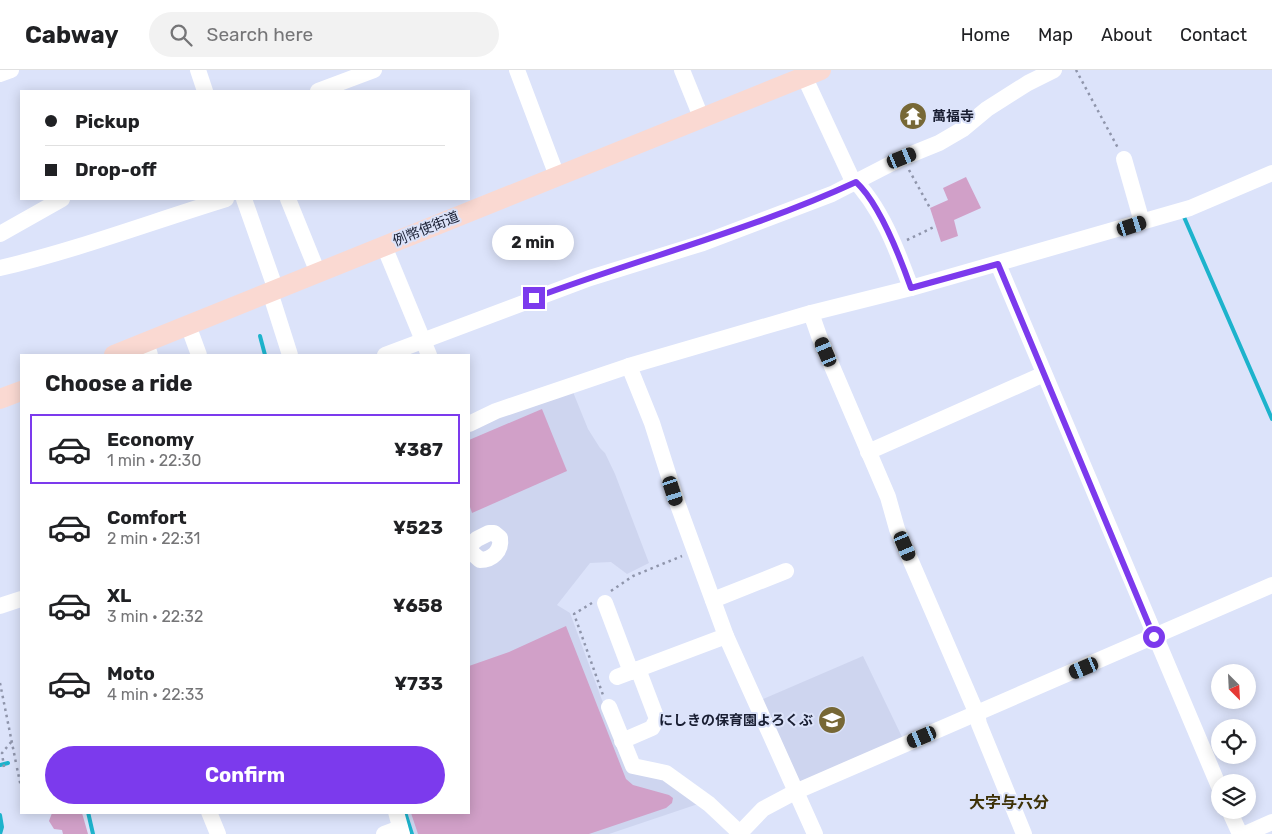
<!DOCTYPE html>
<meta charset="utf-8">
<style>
:root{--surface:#fff;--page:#f2f2f2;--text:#202124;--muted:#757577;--line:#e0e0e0;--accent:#7c3aed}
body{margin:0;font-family:Rubik,"Noto Sans JP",sans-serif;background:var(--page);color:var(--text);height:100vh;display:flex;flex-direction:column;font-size:19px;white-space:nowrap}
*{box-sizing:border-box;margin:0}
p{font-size:16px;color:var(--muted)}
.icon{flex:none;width:28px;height:28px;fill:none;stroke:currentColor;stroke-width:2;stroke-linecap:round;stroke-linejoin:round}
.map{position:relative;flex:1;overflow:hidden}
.side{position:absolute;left:20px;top:284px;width:450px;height:460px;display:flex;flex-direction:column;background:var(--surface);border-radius:0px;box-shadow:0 2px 12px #0003}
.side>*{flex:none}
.guide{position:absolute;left:20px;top:20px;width:450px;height:110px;border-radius:0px;box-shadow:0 2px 12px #0003;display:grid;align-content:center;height:110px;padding:0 25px;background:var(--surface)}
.needle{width:32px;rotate:156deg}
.tools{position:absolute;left:1211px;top:594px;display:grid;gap:10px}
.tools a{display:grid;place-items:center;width:45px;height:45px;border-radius:50%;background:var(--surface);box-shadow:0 2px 12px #0003;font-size:25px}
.end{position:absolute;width:22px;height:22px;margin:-11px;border:6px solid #7c3aed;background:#fff;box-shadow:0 0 0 2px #fff}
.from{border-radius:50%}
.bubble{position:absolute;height:35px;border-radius:18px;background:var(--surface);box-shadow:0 2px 12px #0003;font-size:16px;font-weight:700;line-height:35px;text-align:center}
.car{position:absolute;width:15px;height:30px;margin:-15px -8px;border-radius:6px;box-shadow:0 0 4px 1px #0007;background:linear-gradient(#222 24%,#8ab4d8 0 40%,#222 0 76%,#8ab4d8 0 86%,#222 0)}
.guide b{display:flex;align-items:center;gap:18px;height:48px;font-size:19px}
.guide b+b{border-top:1px solid var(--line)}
.guide i{width:12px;height:12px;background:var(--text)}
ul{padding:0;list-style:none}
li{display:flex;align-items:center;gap:15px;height:70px;margin:0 10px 8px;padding:0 15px;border:2px solid transparent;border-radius:0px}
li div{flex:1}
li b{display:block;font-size:19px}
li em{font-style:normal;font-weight:700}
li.active{border-color:var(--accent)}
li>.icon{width:45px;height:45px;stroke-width:1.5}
h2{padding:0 25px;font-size:22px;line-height:60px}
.button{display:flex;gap:10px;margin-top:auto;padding:10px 25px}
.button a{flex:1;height:58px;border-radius:30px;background:var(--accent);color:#fff;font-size:20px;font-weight:700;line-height:58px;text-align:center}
header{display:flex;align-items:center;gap:30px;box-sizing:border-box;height:70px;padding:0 25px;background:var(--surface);border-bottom:1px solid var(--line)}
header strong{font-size:24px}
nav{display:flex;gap:28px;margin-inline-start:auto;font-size:18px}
.search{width:350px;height:45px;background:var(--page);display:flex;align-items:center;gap:12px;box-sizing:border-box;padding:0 18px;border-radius:28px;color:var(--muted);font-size:19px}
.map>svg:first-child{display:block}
</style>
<header>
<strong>Cabway</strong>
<div class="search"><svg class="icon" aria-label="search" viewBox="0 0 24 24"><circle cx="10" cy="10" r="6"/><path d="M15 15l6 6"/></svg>Search here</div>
<nav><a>Home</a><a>Map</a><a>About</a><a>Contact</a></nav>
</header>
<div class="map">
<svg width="1272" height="764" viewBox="0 0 1272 764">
<rect width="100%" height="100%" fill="#dce3fa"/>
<g fill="#ced5ef">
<path d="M573 322 588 359 600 378 605 383 615 404 649 493 627 504 611 492 590 493 557 535 570 543 627 698 655 703 701 733 609 764H414L407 743 469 742V361L492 350Z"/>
<path d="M863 586 903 669 802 715 798 712 761 630Z"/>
</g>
<g fill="#d1a0c8">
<path d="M966 107 981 138 954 150 958 166 941 172 930 138 948 130 943 118Z"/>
<path d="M542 339 567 401 472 443 469 434V370Z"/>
<path d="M566 556 626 709 633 715 669 725 673 728 672 733 666 738 589 764H418L411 743 469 742V596L509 582Z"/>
<path d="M52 743H82L88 764H63L62 760 54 759 49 751Z"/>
</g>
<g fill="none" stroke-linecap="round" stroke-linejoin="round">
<g stroke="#1db3cc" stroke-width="4">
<path d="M1184 147 1272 349"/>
<path d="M260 266 265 285"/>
<path d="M0 695 8 693"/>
<path d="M88 742 93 764"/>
<path d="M405 742 412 764"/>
<path d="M0 745 2 757 0 764"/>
</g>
<g stroke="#8f95ab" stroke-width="2.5" stroke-dasharray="2.5 4" stroke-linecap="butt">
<path d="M1076 0 1118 78"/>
<path d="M909 100 930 138"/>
<path d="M907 170 936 156"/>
<path d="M611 521 633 506 682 486"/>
<path d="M592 533 574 544 603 625"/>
<path d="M0 613 16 693"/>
<path d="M4 697 2 683 12 671"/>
<path d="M17 698 21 717"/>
</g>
<g stroke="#fff" stroke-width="16">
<path d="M198 0 205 21"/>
<path d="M517 0 557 106"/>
<path d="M682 0 701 47"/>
<path d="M0 4 11 0"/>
<path d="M804 6 851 107C881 136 897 180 911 218"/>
<path d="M318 21 374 0"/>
<path d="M1124 89 1142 152"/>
<path d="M244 129 276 220"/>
<path d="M288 129 318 203"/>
<path d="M0 164 62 129"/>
<path d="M384 176 429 285"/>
<path d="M998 194 1220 719"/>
<path d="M0 198C77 180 151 152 226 129"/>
<path d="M270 222 290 285"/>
<path d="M811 243 819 266 888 427 897 459 977 644 979 654 1024 764"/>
<path d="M188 255 199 285"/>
<path d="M146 272 150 285"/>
<path d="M385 285 590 208 703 173 832 124 902 88 939 73 963 59 987 39 1028 13 1054 0"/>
<path d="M629 296 652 353 678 435 726 566 815 764"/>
<path d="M469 354 496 341 629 296 811 243 911 218 1190 138 1272 103"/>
<path d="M868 382 1044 304"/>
<path d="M489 463H494L500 468C502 481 492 490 480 490L471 482V474L477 469Z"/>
<path d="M713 530 786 501"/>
<path d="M605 533 631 602"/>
<path d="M0 536 21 529"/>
<path d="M617 607 726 566"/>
<path d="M609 637 633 696 666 703 709 734 740 763"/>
<path d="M622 671 652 658 657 649 638 599"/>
<path d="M1229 740 1240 764"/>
<path d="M209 742 218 764"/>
<path d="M396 742 402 764"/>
<path d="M384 764 400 758"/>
<path d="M739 764 763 739 795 722 1272 515"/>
<path d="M1245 764 1272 752"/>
</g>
<g stroke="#fad9d2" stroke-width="20">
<path d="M114 285 821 0"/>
<path d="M0 329 21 321"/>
</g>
</g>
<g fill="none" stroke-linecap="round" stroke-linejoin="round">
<path stroke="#7c3aed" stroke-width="6" d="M534 228C641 188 752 160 856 112 880 134 900 187 911 218L998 194 1154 567"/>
</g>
<defs>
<g id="temple-disc" transform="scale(1.4375)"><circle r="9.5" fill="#776836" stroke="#dce3fa"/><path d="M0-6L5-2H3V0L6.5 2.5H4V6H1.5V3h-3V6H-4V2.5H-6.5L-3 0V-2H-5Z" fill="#fff"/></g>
<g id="school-disc" transform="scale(1.4375)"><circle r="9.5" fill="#776836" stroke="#dce3fa"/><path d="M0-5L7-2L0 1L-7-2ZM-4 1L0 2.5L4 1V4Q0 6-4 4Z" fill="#fff"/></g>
</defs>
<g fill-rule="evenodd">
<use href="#temple-disc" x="913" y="46"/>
<use href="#school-disc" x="832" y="650"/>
</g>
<g text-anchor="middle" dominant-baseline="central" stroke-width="4" stroke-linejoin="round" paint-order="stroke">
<g font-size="14" font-weight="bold" fill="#191e32" stroke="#dce3fa" text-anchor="start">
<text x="932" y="46">萬福寺</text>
<text x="813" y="650" text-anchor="end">にしきの保育園よろくぶ</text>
</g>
<g font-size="14" fill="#191e32" stroke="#dce3fa">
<text transform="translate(426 159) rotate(-22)">例幣使街道</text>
</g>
<g font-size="16" font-weight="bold" fill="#3d3106" stroke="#dce3fa">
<text x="1009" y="732">大字与六分</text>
</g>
</g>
</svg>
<div class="tools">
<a><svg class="needle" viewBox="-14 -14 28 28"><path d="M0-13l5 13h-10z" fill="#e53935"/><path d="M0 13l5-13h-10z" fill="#757577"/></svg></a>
<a><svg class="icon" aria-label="locate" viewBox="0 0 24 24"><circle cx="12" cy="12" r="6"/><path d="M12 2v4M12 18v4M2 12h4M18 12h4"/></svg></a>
<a><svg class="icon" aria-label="layers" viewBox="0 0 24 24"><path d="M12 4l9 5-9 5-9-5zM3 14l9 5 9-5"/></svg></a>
</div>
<i class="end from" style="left:1154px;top:567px"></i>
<i class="end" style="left:534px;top:228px"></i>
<div class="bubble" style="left:492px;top:155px;width:82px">2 min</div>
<i class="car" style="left:902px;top:88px;rotate:68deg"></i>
<i class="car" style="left:1132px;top:156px;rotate:72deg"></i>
<i class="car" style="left:826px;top:282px;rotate:337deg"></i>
<i class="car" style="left:673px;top:421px;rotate:162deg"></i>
<i class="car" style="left:905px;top:476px;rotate:157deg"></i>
<i class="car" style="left:1084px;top:598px;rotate:247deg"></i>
<i class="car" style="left:922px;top:667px;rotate:247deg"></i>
<div class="guide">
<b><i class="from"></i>Pickup</b>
<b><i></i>Drop-off</b>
</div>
<section class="side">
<h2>Choose a ride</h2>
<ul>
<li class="active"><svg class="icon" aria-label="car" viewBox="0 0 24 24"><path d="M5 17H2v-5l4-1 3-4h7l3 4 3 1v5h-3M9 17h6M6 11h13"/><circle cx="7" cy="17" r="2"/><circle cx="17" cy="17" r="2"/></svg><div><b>Economy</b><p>1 min · 22:30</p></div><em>¥387</em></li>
<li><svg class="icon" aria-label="car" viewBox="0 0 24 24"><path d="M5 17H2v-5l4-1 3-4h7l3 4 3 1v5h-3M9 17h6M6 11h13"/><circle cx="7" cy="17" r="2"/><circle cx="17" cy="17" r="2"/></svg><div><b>Comfort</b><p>2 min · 22:31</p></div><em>¥523</em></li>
<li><svg class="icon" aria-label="car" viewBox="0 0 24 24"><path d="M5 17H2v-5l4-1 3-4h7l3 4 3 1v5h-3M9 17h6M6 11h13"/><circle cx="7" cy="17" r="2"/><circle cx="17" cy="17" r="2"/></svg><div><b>XL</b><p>3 min · 22:32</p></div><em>¥658</em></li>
<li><svg class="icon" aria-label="car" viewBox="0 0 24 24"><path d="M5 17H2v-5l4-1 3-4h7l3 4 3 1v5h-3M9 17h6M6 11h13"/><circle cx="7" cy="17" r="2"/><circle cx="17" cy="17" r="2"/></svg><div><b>Moto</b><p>4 min · 22:33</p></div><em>¥733</em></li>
</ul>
<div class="button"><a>Confirm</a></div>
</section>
</div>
